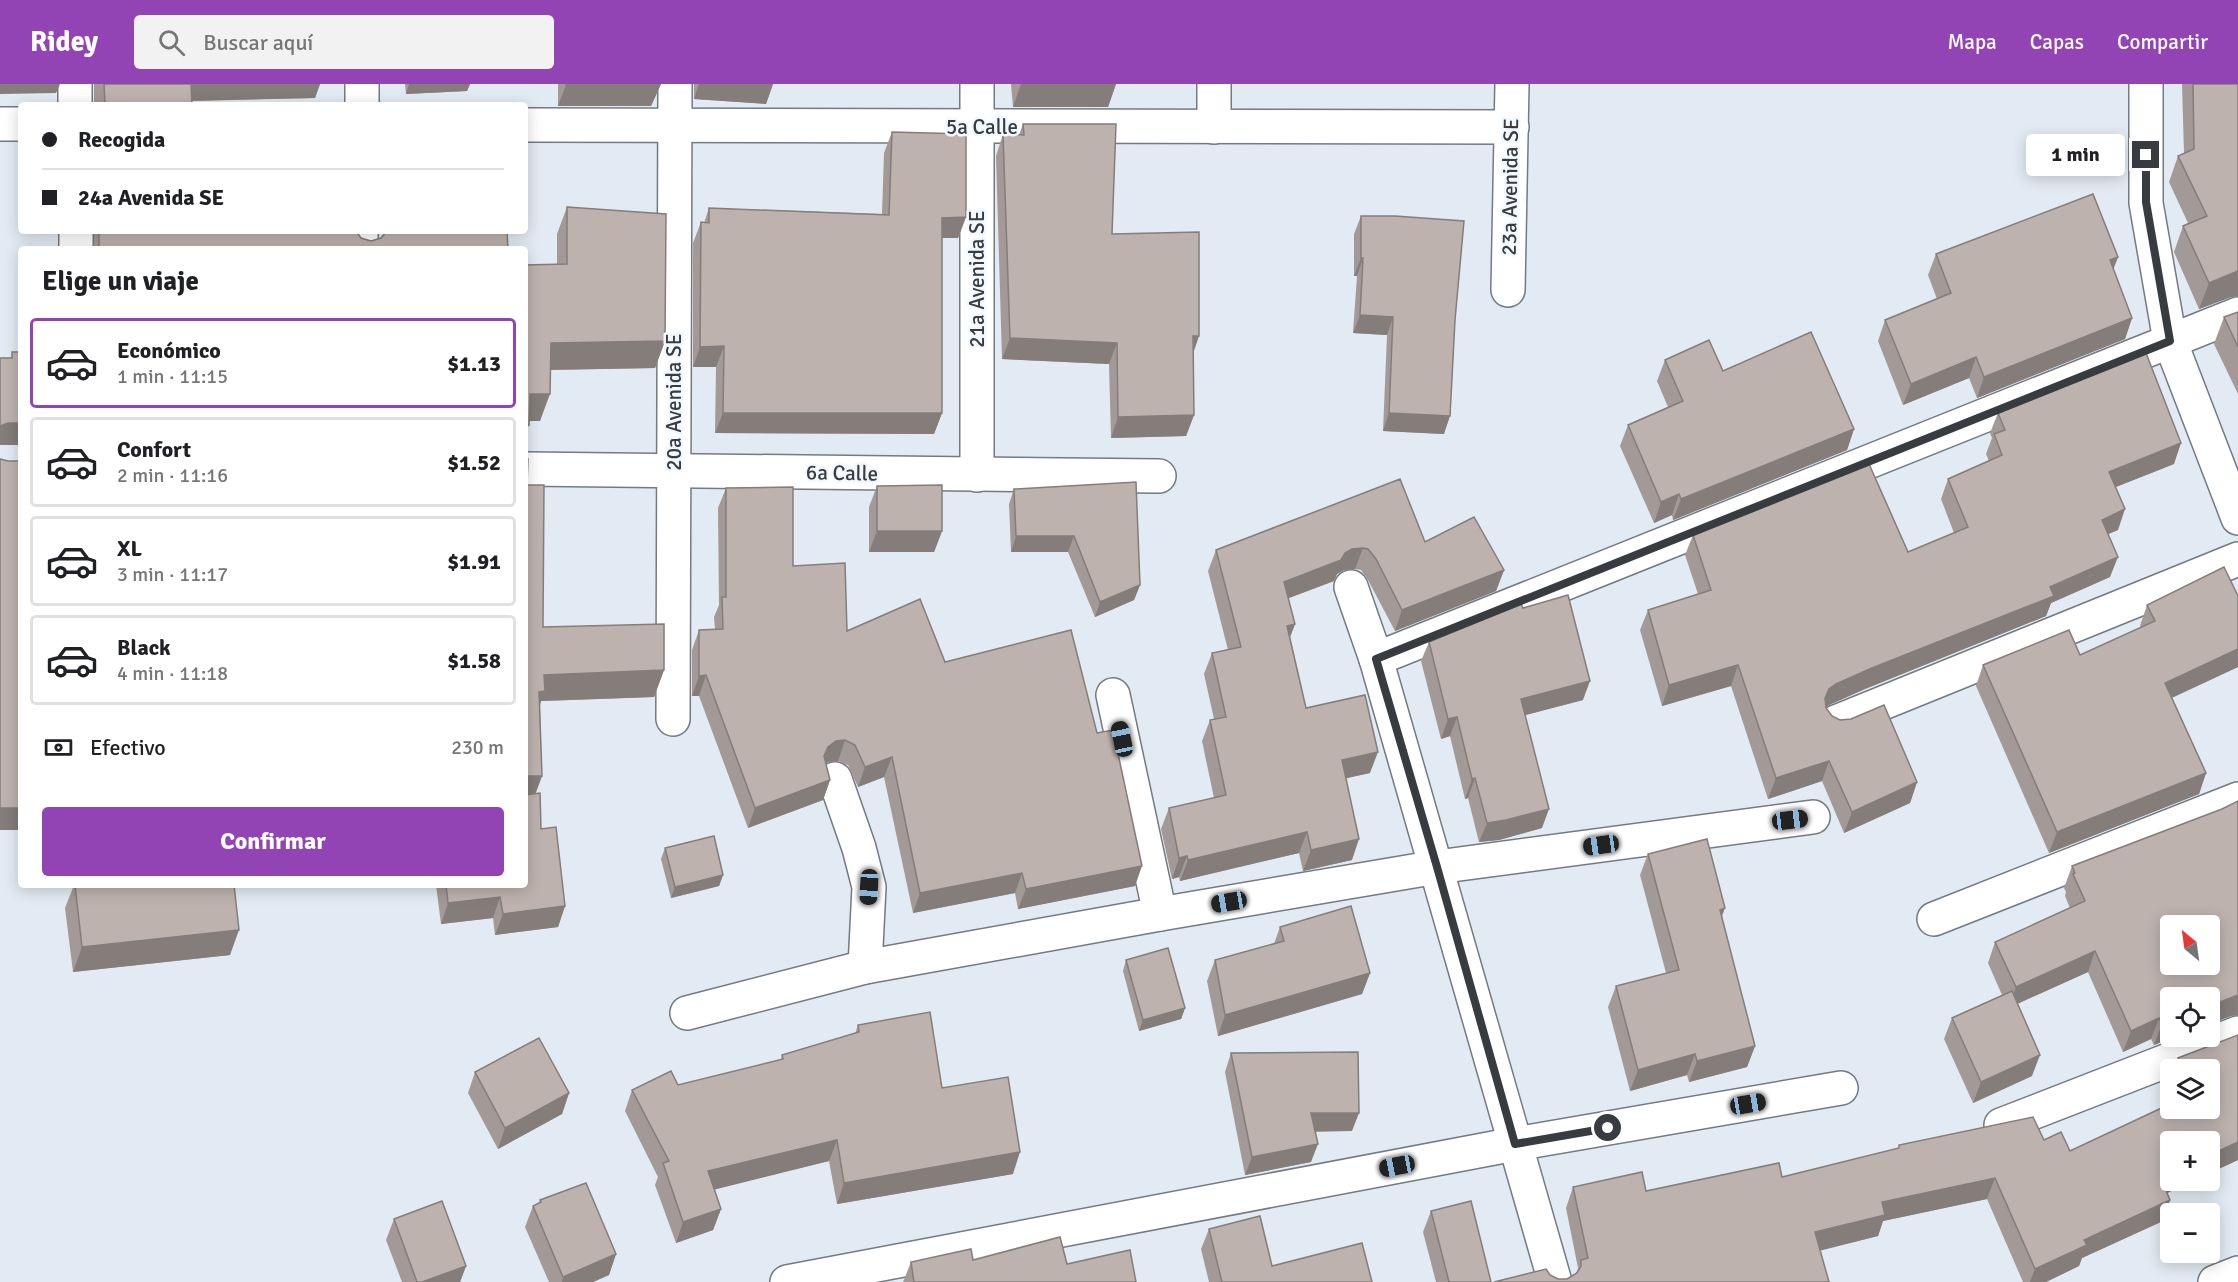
<!DOCTYPE html>
<html lang="es">
<meta charset="utf-8">
<style>
:root{--surface:#fff;--page:#f2f2f2;--text:#202124;--muted:#757577;--line:#e0e0e0;--accent:#9344b4}
body{margin:0;font-family:Signika,sans-serif;background:var(--page);color:var(--text);height:100vh;display:flex;flex-direction:column;font-size:22px;white-space:nowrap}
*{box-sizing:border-box;margin:0}
p{font-size:20px;color:var(--muted)}
.icon{flex:none;width:33px;height:33px;fill:none;stroke:currentColor;stroke-width:2;stroke-linecap:round;stroke-linejoin:round}
.map{position:relative;flex:1;overflow:hidden}
.panel{position:absolute;left:18px;top:162px;width:510px;height:642px;display:flex;flex-direction:column;background:var(--surface);border-radius:6px;box-shadow:0 3px 15px #0003}
.panel>*{flex:none}
.hud{position:absolute;left:18px;top:18px;width:510px;height:132px;border-radius:6px;box-shadow:0 3px 15px #0003;display:grid;align-content:center;height:132px;padding:0 24px;background:var(--surface)}
.needle{width:39px;rotate:331deg}
.buttons{position:absolute;left:2160px;top:831px;display:grid;gap:12px}
.buttons a{display:grid;place-items:center;width:60px;height:60px;border-radius:6px;background:var(--surface);box-shadow:0 3px 15px #0003;font-size:30px}
.end{position:absolute;width:27px;height:27px;margin:-14px;border:8px solid #383b3f;background:#fff;box-shadow:0 0 0 3px #fff}
.from{border-radius:50%}
.bubble{position:absolute;height:42px;border-radius:6px;background:var(--surface);box-shadow:0 3px 15px #0003;font-size:20px;font-weight:700;line-height:42px;text-align:center}
.car{position:absolute;width:18px;height:36px;margin:-18px -9px;border-radius:8px;box-shadow:0 0 4px 2px #0007;background:linear-gradient(#222 24%,#8ab4d8 0 40%,#222 0 76%,#8ab4d8 0 86%,#222 0)}
.hud b{display:flex;align-items:center;gap:21px;height:57px;font-size:22px}
.hud b+b{border-top:2px solid var(--line)}
.hud i{width:15px;height:15px;background:var(--text)}
ul{padding:0;list-style:none}
li{display:flex;align-items:center;gap:18px;height:90px;margin:0 12px 9px;padding:0 12px;border:3px solid var(--line);border-radius:6px}
li div{flex:1}
li b{display:block;font-size:22px}
li em{font-style:normal;font-weight:700}
li.active{border-color:var(--accent)}
li>.icon{width:54px;height:54px;stroke-width:1.5}
h2{padding:0 24px;font-size:27px;line-height:72px}
.pay{display:flex;align-items:center;gap:15px;height:66px;padding:0 24px;font-size:22px}
.pay p{margin-inline-start:auto}
.cta{display:flex;gap:12px;margin-top:auto;padding:12px 24px}
.cta a{flex:1;height:69px;border-radius:6px;background:var(--accent);color:#fff;font-size:24px;font-weight:700;line-height:69px;text-align:center}
header{display:flex;align-items:center;gap:36px;box-sizing:border-box;height:84px;padding:0 30px;background:var(--accent);color:#fff}
header strong{font-size:28px}
nav{display:flex;gap:33px;margin-inline-start:auto;font-size:21px}
.search{width:420px;height:54px;background:var(--page);display:flex;align-items:center;gap:15px;box-sizing:border-box;padding:0 21px;border-radius:6px;color:var(--muted);font-size:22px}
.map>svg:first-child{display:block}
</style>
<header>
<strong>Ridey</strong>
<div class="search"><svg class="icon" aria-label="search" viewBox="0 0 24 24"><circle cx="10" cy="10" r="6"/><path d="M15 15l6 6"/></svg>Buscar aquí</div>
<nav><a>Mapa</a><a>Capas</a><a>Compartir</a></nav>
</header>
<div class="map">
<svg width="2238" height="1198" viewBox="0 0 2238 1198">
<rect width="100%" height="100%" fill="#e2ebf3"/>
<g fill="none" stroke-linecap="round" stroke-linejoin="round">
<g stroke="#737a82" stroke-width="36">
<g id="minor">
<path d="M75 0V21"/>
<path d="M2146 0V119L2170 257 2238 434"/>
<path d="M362 21V0"/>
<path d="M0 40H21"/>
<path d="M525 41 1512 43"/>
<path d="M1214 43V0"/>
<path d="M76 147V165"/>
<path d="M361 165V147"/>
<path d="M1508 206 1512 0"/>
<path d="M525 385 1159 392"/>
<path d="M977 391V0"/>
<path d="M1351 503 1376 575"/>
<path d="M1113 611 1160 830"/>
<path d="M673 635 675 0"/>
<path d="M1836 638 2238 475"/>
<path d="M835 695 859 764 869 803 865 883"/>
<path d="M1934 835 2238 715"/>
<path d="M687 929 865 883 1160 830 1437 783 1813 733"/>
<path d="M2001 1041 2238 949"/>
<path d="M787 1198 1515 1060 1841 1004"/>
<path d="M1555 1198 1376 575 2238 230"/>
<path d="M2215 1198 2238 1189"/>
</g>
</g>
<use href="#minor" stroke="#fff" stroke-width="33"/>
</g>
<g fill="#a39996">
<path d="M94 0H320L315 14 192 17V21H94Z"/>
<path d="M405 0H470L467 7 406 10Z"/>
<path d="M558 0H661L651 22H558Z"/>
<path d="M694 0H773L766 20 694 15Z"/>
<path d="M1011 0H1116L1108 23H1013Z"/>
<path d="M2182 0H2238V212L2231 213 2199 225 2174 168 2183 142 2188 139 2169 98 2178 72 2184 69Z"/>
<path d="M1023 40 1112 150 1193 270 1194 331 1186 352 1111 354 1109 280 1002 275 996 72 1003 50 1019 51Z"/>
<path d="M892 48 966 133 958 154H942V329L934 350 715 349 716 283H693V159L701 138 704 139 709 124 882 130 884 69Z"/>
<path d="M567 123 665 257 655 284 550 286 540 337H529V341L525 351V181L557 180V150Z"/>
<path d="M1361 132 1444 350 1383 347 1387 251 1353 249 1357 192H1354V150Z"/>
<path d="M94 147H356L361 154 371 157 508 165H93L94 162Z"/>
<path d="M1936 170 2118 173 2113 185 2132 234 2125 255 1977 314 1969 294 1903 321 1878 257 1885 236 1937 215 1928 191Z"/>
<path d="M2238 228V310L2214 260 2224 233Z"/>
<path d="M1665 276 1723 287 1854 345 1847 366 1673 436 1672 431 1654 439 1620 362 1628 341 1668 323 1657 297Z"/>
<path d="M1998 329 2174 380 2115 403 2118 446 2108 450 2110 493 2051 519 2046 532 1865 605 1829 621 1826 623 1832 632 1917 698 1910 719 1844 749 1822 697 1768 715 1731 602 1662 622 1640 546 1648 526 1698 510 1685 471 1693 451 1908 468 1954 449 1941 415 1948 395 1989 377 1986 370 1992 354 1990 349Z"/>
<path d="M527 401 543 543 664 586 654 613 541 617 540 622 542 692 535 710 541 745 565 822 558 843 495 851 493 834 441 840 436 801H525Z"/>
<path d="M877 402 942 447 934 468H869V423Z"/>
<path d="M726 404 793 482 847 547 945 578 1135 802 1018 825 1015 809 913 829 884 693 858 703 848 681 838 677 828 678 826 679 830 696 823 716 748 744 699 612H692V566L699 546 715 545 714 533 719 521 718 424Z"/>
<path d="M1014 405 1140 501 1134 516 1095 533 1068 468H1011L1009 420Z"/>
<path d="M1425 458 1504 486 1496 507 1395 547 1368 496 1361 486 1355 485 1344 486 1337 490 1334 497 1288 514 1295 540 1290 553 1306 624 1370 689 1346 694 1352 776 1303 787 1299 769 1180 797 1179 793 1172 795 1161 745 1169 724 1214 714 1202 657 1210 636 1214 635 1204 590 1212 569 1228 566 1208 487 1216 466Z"/>
<path d="M2238 512V583L2172 614 2206 689 2199 710 2049 769 1976 602 1983 581 2080 571 2141 544 2140 542 2147 521Z"/>
<path d="M1429 558 1583 616 1525 631 1542 744 1499 756 1479 758 1468 714 1465 715 1450 652 1441 655 1421 577Z"/>
<path d="M2238 717V931L2231 932 2170 952 2154 961 2151 955 2123 968 2088 888 2017 920 2032 992 1973 1019 1944 955 1952 934 2002 911 1988 879 1995 858 2070 824 2065 812 2066 808 2064 804 2072 782 2222 725Z"/>
<path d="M665 764 723 791 719 802 671 814 661 775Z"/>
<path d="M1648 770 1722 833 1755 962 1747 983 1689 998 1687 991 1630 1007 1608 923 1616 902 1666 889 1640 791Z"/>
<path d="M74 801H234L230 871 73 888 65 824Z"/>
<path d="M1280 843 1370 889 1362 910 1218 952 1207 897 1215 876 1274 860Z"/>
<path d="M1126 876 1185 924 1181 935 1139 947 1123 887Z"/>
<path d="M858 941 942 1004 1013 1090 837 1120 829 1077 714 1105 721 1125 713 1146 676 1159 655 1101 658 1093 625 1027 632 1006 678 1001 781 976 782 971 855 950Z"/>
<path d="M2238 951V1076L2210 1089V1058H2170V1096H2194L2167 1109 2170 1116 2163 1137 2082 1174 2079 1182 2046 1198H2023L1987 1115 1883 1137 1878 1152 1820 1166 1829 1198H1494L1546 1185 1550 1191 1558 1195H1567L1576 1190 1578 1184 1566 1124 1573 1103 1642 1088 1646 1107 1779 1079 1782 1093 1898 1065 1899 1061 2033 1033 2044 1056 2061 1048 2070 1067 2170 1020V1024H2210V986H2174L2178 974Z"/>
<path d="M1231 969 1352 1047H1315L1311 1078 1245 1091 1225 988Z"/>
<path d="M475 988 569 1009 562 1030 498 1065 468 1009Z"/>
<path d="M540 1116 616 1170 609 1191 593 1198H549L525 1143 533 1122 539 1119Z"/>
<path d="M1431 1127 1491 1198H1436L1423 1148Z"/>
<path d="M394 1135 466 1182 460 1198H402L386 1156Z"/>
<path d="M1209 1145 1272 1182 1372 1198H1209L1201 1165Z"/>
<path d="M973 1176 1067 1180 1136 1198H903L911 1178Z"/>
</g>
<g fill="#847d7a">
<path d="M0 0H60L56 9 0 10Z"/>
<path d="M187 0H320L315 14 181 17Z"/>
<path d="M409 0H470L467 7 406 10Z"/>
<path d="M661 0 651 22H558L566 1Z"/>
<path d="M699 0H773L766 20 694 15Z"/>
<path d="M1021 0H1116L1108 23H1013Z"/>
<path d="M966 133 958 154H934L942 134Z"/>
<path d="M2118 173 2110 194V176Z"/>
<path d="M1361 174H1363L1357 192H1354Z"/>
<path d="M2238 187V212L2231 213 2199 225 2209 199Z"/>
<path d="M1360 231 1393 233 1387 251 1353 249Z"/>
<path d="M2132 234 2125 255 1977 314 1984 293Z"/>
<path d="M1193 252H1199L1192 273Z"/>
<path d="M1010 254 1117 259 1109 280 1002 275Z"/>
<path d="M665 257 655 284 541 286 551 259Z"/>
<path d="M724 262 716 283H693L700 263Z"/>
<path d="M1976 273 1969 294 1903 321 1911 300Z"/>
<path d="M530 310H550L540 337H525Z"/>
<path d="M723 329H942L934 350 715 349Z"/>
<path d="M1389 329 1450 332 1444 350 1383 347Z"/>
<path d="M1194 331 1186 352 1111 354 1118 333Z"/>
<path d="M8 339H21V361H0V342Z"/>
<path d="M1854 345 1847 366 1673 436 1681 415Z"/>
<path d="M2181 359 2174 380 2101 409 2109 388Z"/>
<path d="M1679 410 1672 431 1654 439 1661 418Z"/>
<path d="M2125 425 2118 446 2094 456 2102 436Z"/>
<path d="M877 447H942L934 468H869Z"/>
<path d="M1016 452H1074L1068 468H1011Z"/>
<path d="M1363 464 1355 485 1344 486 1337 490 1334 497 1276 519 1284 498 1352 465Z"/>
<path d="M2118 473 2110 493 2051 519 2046 532 1865 605 1829 621 1822 626 1825 614 1829 605 1836 600Z"/>
<path d="M1504 486 1496 507 1395 547 1402 526Z"/>
<path d="M1140 501 1134 516 1095 533 1100 518Z"/>
<path d="M1295 540 1287 561V542Z"/>
<path d="M2238 565V583L2158 620 2165 599Z"/>
<path d="M1738 581 1731 602 1662 622 1669 601Z"/>
<path d="M664 586 654 613 541 617 535 634 529 635 544 591Z"/>
<path d="M706 591 699 612H692L699 592Z"/>
<path d="M1590 597 1583 616 1514 634 1521 615Z"/>
<path d="M1457 633 1450 652 1441 655 1448 635Z"/>
<path d="M845 656 838 677 828 678 820 683 828 663 836 657Z"/>
<path d="M1378 668 1370 689 1334 697 1342 676Z"/>
<path d="M892 673 884 693 858 703 865 683Z"/>
<path d="M1829 677 1822 697 1768 715 1776 694Z"/>
<path d="M2206 689 2199 710 2049 769 2057 748Z"/>
<path d="M525 692H542L532 719H525Z"/>
<path d="M1475 694 1468 714 1465 715 1472 695Z"/>
<path d="M830 696 823 716 748 744 755 724Z"/>
<path d="M1917 698 1910 719 1844 749 1852 728Z"/>
<rect x="0" y="724" width="21" height="22"/>
<path d="M1549 725 1542 744 1499 756 1479 758 1487 739Z"/>
<path d="M1307 748 1299 769 1180 797 1188 776Z"/>
<path d="M1359 755 1352 776 1303 787 1311 766Z"/>
<path d="M1187 772 1179 793 1172 795 1179 774Z"/>
<path d="M1142 782 1135 802 1018 825 1026 805Z"/>
<path d="M1022 789 1015 809 913 829 920 809Z"/>
<path d="M723 791 719 802 671 814 675 803Z"/>
<path d="M500 813 493 834 441 840 448 819Z"/>
<path d="M565 822 558 843 495 851 503 830Z"/>
<path d="M1725 824 1717 845 1720 826Z"/>
<path d="M239 846 230 871 73 888 82 863Z"/>
<path d="M2095 867 2088 888 2008 924 2016 903Z"/>
<path d="M1370 889 1362 910 1218 952 1225 931Z"/>
<path d="M2238 911V931L2231 932 2210 940V922Z"/>
<path d="M1185 924 1181 935 1139 947 1143 936Z"/>
<path d="M2159 934 2151 955 2123 968 2131 947Z"/>
<path d="M2170 937V952H2177L2154 961 2162 940Z"/>
<path d="M1755 962 1747 983 1689 998 1697 977Z"/>
<path d="M1695 970 1687 991 1630 1007 1638 986Z"/>
<path d="M2040 971 2032 992 1973 1019 1981 998Z"/>
<path d="M569 1009 562 1030 498 1065 505 1044Z"/>
<path d="M1311 1029H1359L1352 1047 1304 1048Z"/>
<path d="M837 1056 829 1077 701 1109 708 1087Z"/>
<path d="M2238 1058V1076L2210 1089V1071Z"/>
<path d="M1318 1060 1311 1078 1245 1091 1252 1073Z"/>
<path d="M1020 1068 1013 1090 837 1120 844 1099Z"/>
<path d="M2170 1090V1096H2194L2153 1116 2161 1095Z"/>
<path d="M1995 1094 1987 1115 1883 1137 1878 1152 1807 1170 1815 1148 1882 1118Z"/>
<path d="M2170 1116 2163 1137 2082 1174 2079 1182 2046 1198H2030L2035 1185 2084 1156Z"/>
<path d="M721 1125 713 1146 676 1159 683 1138Z"/>
<path d="M616 1170 609 1191 593 1198H562L563 1193Z"/>
<path d="M466 1182 460 1198H422Z"/>
</g>
<g fill="#bdb2ae" stroke="#847d7a" stroke-width="1.5" fill-rule="evenodd">
<path d="M104 0H191L192 21H105Z"/>
<rect x="566" y="0" width="93" height="1"/>
<path d="M2193 0H2238V187L2209 199 2183 142 2207 132 2178 72 2194 65Z"/>
<path d="M1023 40H1116L1112 150 1199 148V252H1193L1194 331 1118 333 1117 259 1010 254 1003 50 1024 51Z"/>
<path d="M892 48 966 50V133L942 134V329H723L724 262 700 263 701 138 709 139V124L889 131Z"/>
<path d="M2093 110 2118 173 2110 176 2132 234 1984 293 1976 273 1911 300 1885 236 1951 209 1936 170Z"/>
<path d="M567 123 666 130 665 257 551 259 550 310H530L529 341 525 343V181L567 180Z"/>
<path d="M1361 132H1395L1464 137 1455 236 1450 332 1389 329 1393 233 1360 231 1363 174H1361Z"/>
<path d="M102 147H356L361 154 371 157 381 154 387 147H507L508 165H99V151Z"/>
<path d="M2238 228V263L2224 233Z"/>
<path d="M1811 248 1854 345 1681 415 1679 410 1661 418 1628 341 1683 317 1665 276 1709 256 1723 287Z"/>
<path d="M12 268H21V339H8L0 342V274H12Z"/>
<path d="M2146 269 2181 359 2109 388 2125 425 2102 436 2118 473 2050 503 2054 512 1872 584 1836 600 1829 605 1825 614 1826 624 1832 632 1840 636 1851 635 1884 621 1917 698 1852 728 1829 677 1776 694 1738 581 1669 601 1648 526 1711 506 1693 451 1869 380 1908 468 1968 443 1948 395 2002 371 1994 350 2005 346 1998 329Z"/>
<path d="M525 373 528 375 527 401H544L543 543 664 540V586L544 591 545 607 539 608 542 692H525Z"/>
<path d="M0 375 8 377H21V724H0Z"/>
<path d="M1400 395 1425 458 1474 433 1504 486 1402 526 1376 475 1368 465 1363 464 1352 465 1345 469 1341 476 1284 498 1295 540 1287 542 1306 624 1365 611 1378 668 1342 676 1359 755 1311 766 1307 748 1188 776 1187 772 1179 774 1169 724 1226 711 1210 636 1226 633 1212 569 1241 563 1216 466Z"/>
<path d="M1136 398 1140 501 1100 518 1074 452H1016L1014 405Z"/>
<path d="M942 401V447H877V402Z"/>
<path d="M793 403V482L845 479 847 547 920 515 945 578 1071 546 1097 649 1113 646 1142 782 1026 805 1022 789 920 809 892 673 865 683 855 661 845 656 836 657 828 663 824 672 830 696 755 724 706 591 699 592V546L723 545 722 513H726V404Z"/>
<path d="M2224 483 2238 512V565L2165 599 2206 689 2057 748 1983 581 2069 546 2080 571 2155 537 2147 521Z"/>
<path d="M1568 511 1590 597 1521 615 1549 725 1506 736 1487 739 1475 694 1472 695 1457 633 1448 635 1429 558 1521 520 1523 524Z"/>
<path d="M540 709 541 745 556 743 565 822 503 830 500 813 448 819 446 801H525V711Z"/>
<path d="M2238 717V911L2210 922V914H2170V937L2162 940 2159 934 2131 947 2095 867 2016 903 1995 858 2085 817 2073 790 2075 789 2072 782 2222 725ZM2170 842H2210V880H2170Z"/>
<path d="M714 752 723 791 675 803 665 764Z"/>
<path d="M1707 755 1725 824 1720 826 1755 962 1697 977 1695 970 1638 986 1616 902 1679 886 1648 770Z"/>
<path d="M75 801H234L239 846 82 863Z"/>
<path d="M1351 822 1370 889 1225 931 1215 876 1284 857 1280 843Z"/>
<path d="M1168 864 1185 924 1143 936 1126 876Z"/>
<path d="M2012 907 2040 971 1981 998 1952 934Z"/>
<path d="M930 928 942 1004 1008 993 1020 1068 844 1099 837 1056 708 1087 721 1125 683 1138 663 1079 669 1077 632 1006 671 987 678 1001 783 975 782 971 859 948 858 941Z"/>
<path d="M2238 951V1058L2210 1071V1058H2170V1090L2161 1095 2170 1116 2084 1156 2087 1161 2035 1185 1995 1094 1882 1118 1885 1131 1815 1148 1829 1198H1494L1546 1185 1550 1191 1558 1195H1567L1577 1189 1581 1182V1176L1588 1174 1573 1103 1642 1088 1646 1107 1779 1079 1782 1093 1899 1064V1061L2033 1033 2044 1056 2061 1048 2070 1067 2170 1020V1024H2210V986H2184L2178 974Z"/>
<path d="M539 954 569 1009 505 1044 475 988Z"/>
<path d="M1358 968 1359 1029H1311L1318 1060 1252 1073 1231 969Z"/>
<path d="M586 1099 616 1170 563 1193 533 1122 541 1118 540 1116Z"/>
<path d="M442 1117 466 1182 422 1198H417L394 1135Z"/>
<path d="M1471 1117 1491 1198H1449L1431 1127Z"/>
<path d="M1260 1132 1272 1182 1362 1159 1372 1198H1222L1209 1145Z"/>
<path d="M1060 1153 1067 1180 1130 1166 1136 1198H914L911 1178 971 1165 973 1176Z"/>
</g>
<g fill="none" stroke-linecap="round" stroke-linejoin="round">
<path stroke="#383b3f" stroke-width="8" d="M1608 1044 1515 1060 1437 783 1376 575 2170 257 2146 118V71"/>
</g>
<g text-anchor="middle" dominant-baseline="central" stroke-width="5" stroke-linejoin="round" paint-order="stroke">
<g font-size="21" fill="#383b3f" stroke="#f1f8ff">
<text x="982" y="43">5a Calle</text>
<text transform="translate(1510 103) rotate(-89)">23a Avenida SE</text>
<text transform="translate(977 195) rotate(-90)">21a Avenida SE</text>
<text transform="translate(674 318) rotate(-90)">20a Avenida SE</text>
<text transform="translate(842 389) rotate(1)">6a Calle</text>
</g>
</g>
</svg>
<div class="buttons">
<a><svg class="needle" viewBox="-14 -14 28 28"><path d="M0-13l5 13h-10z" fill="#e53935"/><path d="M0 13l5-13h-10z" fill="#757577"/></svg></a>
<a><svg class="icon" aria-label="locate" viewBox="0 0 24 24"><circle cx="12" cy="12" r="6"/><path d="M12 2v4M12 18v4M2 12h4M18 12h4"/></svg></a>
<a><svg class="icon" aria-label="layers" viewBox="0 0 24 24"><path d="M12 4l9 5-9 5-9-5zM3 14l9 5 9-5"/></svg></a>
<a>+</a>
<a>−</a>
</div>
<i class="end from" style="left:1608px;top:1044px"></i>
<i class="end" style="left:2146px;top:71px"></i>
<div class="bubble" style="left:2026px;top:50px;width:99px">1 min</div>
<i class="car" style="left:1122px;top:655px;rotate:348deg"></i>
<i class="car" style="left:1790px;top:736px;rotate:83deg"></i>
<i class="car" style="left:1601px;top:761px;rotate:262deg"></i>
<i class="car" style="left:869px;top:803px;rotate:183deg"></i>
<i class="car" style="left:1229px;top:818px;rotate:260deg"></i>
<i class="car" style="left:1748px;top:1020px;rotate:80deg"></i>
<i class="car" style="left:1397px;top:1082px;rotate:259deg"></i>
<div class="hud">
<b><i class="from"></i>Recogida</b>
<b><i></i>24a Avenida SE</b>
</div>
<section class="panel">
<h2>Elige un viaje</h2>
<ul>
<li class="active"><svg class="icon" aria-label="car" viewBox="0 0 24 24"><path d="M5 17H2v-5l4-1 3-4h7l3 4 3 1v5h-3M9 17h6M6 11h13"/><circle cx="7" cy="17" r="2"/><circle cx="17" cy="17" r="2"/></svg><div><b>Económico</b><p>1 min · 11:15</p></div><em>$1.13</em></li>
<li><svg class="icon" aria-label="car" viewBox="0 0 24 24"><path d="M5 17H2v-5l4-1 3-4h7l3 4 3 1v5h-3M9 17h6M6 11h13"/><circle cx="7" cy="17" r="2"/><circle cx="17" cy="17" r="2"/></svg><div><b>Confort</b><p>2 min · 11:16</p></div><em>$1.52</em></li>
<li><svg class="icon" aria-label="car" viewBox="0 0 24 24"><path d="M5 17H2v-5l4-1 3-4h7l3 4 3 1v5h-3M9 17h6M6 11h13"/><circle cx="7" cy="17" r="2"/><circle cx="17" cy="17" r="2"/></svg><div><b>XL</b><p>3 min · 11:17</p></div><em>$1.91</em></li>
<li><svg class="icon" aria-label="car" viewBox="0 0 24 24"><path d="M5 17H2v-5l4-1 3-4h7l3 4 3 1v5h-3M9 17h6M6 11h13"/><circle cx="7" cy="17" r="2"/><circle cx="17" cy="17" r="2"/></svg><div><b>Black</b><p>4 min · 11:18</p></div><em>$1.58</em></li>
</ul>
<div class="pay"><svg class="icon" aria-label="cash" viewBox="0 0 24 24"><path d="M3 7h18v10H3z"/><circle cx="12" cy="12" r="2"/></svg>Efectivo<p>230 m</p></div>
<div class="cta"><a>Confirmar</a></div>
</section>
</div>
